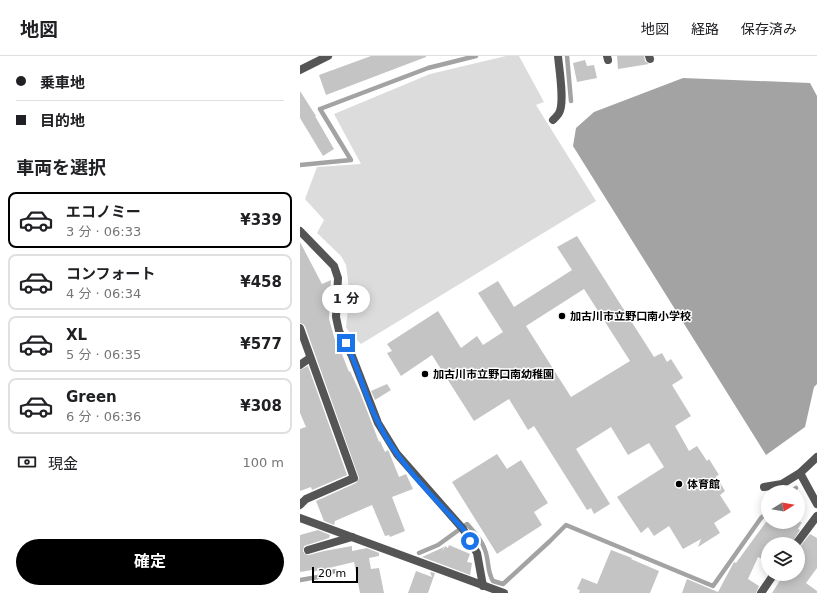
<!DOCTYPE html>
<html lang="ja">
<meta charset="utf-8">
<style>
:root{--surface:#fff;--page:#f6f6f6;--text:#202124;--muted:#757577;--line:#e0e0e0;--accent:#000}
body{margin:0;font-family:"DejaVu Sans","Noto Sans JP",sans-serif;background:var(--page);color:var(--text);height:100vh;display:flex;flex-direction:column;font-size:15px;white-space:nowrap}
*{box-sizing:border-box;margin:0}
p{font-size:13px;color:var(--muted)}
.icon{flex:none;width:22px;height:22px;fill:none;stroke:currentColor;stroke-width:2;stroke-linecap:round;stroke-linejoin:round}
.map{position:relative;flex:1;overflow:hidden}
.details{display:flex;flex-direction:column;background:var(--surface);width:300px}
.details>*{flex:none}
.hud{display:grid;align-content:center;height:88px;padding:0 16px;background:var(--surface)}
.needle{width:26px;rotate:79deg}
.buttons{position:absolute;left:461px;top:429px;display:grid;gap:8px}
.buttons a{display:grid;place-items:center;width:44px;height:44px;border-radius:50%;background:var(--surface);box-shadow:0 2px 10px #0003;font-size:20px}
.scale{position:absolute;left:12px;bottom:10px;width:46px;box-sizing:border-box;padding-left:4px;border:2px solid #000;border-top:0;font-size:11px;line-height:14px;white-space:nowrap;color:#000;-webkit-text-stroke:3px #fff;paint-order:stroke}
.end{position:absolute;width:18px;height:18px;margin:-9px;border:5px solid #1a73e8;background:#fff;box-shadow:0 0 0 2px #fff}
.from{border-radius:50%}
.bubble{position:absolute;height:28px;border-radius:14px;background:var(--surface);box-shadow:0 2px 10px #0003;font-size:13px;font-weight:700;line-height:28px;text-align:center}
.hud b{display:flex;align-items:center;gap:14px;height:38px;font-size:15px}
.hud b+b{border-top:1px solid var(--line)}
.hud i{width:10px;height:10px;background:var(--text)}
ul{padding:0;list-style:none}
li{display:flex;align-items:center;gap:12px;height:56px;margin:0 8px 6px;padding:0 8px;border:2px solid var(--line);border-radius:8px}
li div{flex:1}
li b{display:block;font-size:15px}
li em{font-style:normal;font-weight:700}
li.selected{border-color:var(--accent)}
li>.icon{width:36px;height:36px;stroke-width:1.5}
h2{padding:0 16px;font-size:18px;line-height:48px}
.pay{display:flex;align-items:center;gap:10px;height:44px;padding:0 16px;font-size:15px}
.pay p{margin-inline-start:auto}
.action{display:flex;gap:8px;margin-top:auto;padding:8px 16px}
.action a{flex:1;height:46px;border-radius:24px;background:var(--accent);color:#fff;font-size:16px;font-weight:700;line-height:46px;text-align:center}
header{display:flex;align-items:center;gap:24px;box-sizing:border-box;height:56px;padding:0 20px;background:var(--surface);border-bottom:1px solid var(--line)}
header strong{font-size:19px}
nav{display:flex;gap:22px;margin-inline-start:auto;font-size:14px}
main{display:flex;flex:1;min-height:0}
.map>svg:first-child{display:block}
</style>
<header>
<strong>地図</strong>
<nav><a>地図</a><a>経路</a><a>保存済み</a></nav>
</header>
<main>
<section class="details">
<div class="hud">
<b><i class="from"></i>乗車地</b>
<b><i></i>目的地</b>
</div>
<h2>車両を選択</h2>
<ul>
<li class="selected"><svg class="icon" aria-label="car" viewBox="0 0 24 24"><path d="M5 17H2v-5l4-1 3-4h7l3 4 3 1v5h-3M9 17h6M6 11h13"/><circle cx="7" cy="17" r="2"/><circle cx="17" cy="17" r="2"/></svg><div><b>エコノミー</b><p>3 分 · 06:33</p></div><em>¥339</em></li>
<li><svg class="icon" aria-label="car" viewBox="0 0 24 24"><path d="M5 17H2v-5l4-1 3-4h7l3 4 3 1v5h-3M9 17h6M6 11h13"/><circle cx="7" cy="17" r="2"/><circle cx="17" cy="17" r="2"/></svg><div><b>コンフォート</b><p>4 分 · 06:34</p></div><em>¥458</em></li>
<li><svg class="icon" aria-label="car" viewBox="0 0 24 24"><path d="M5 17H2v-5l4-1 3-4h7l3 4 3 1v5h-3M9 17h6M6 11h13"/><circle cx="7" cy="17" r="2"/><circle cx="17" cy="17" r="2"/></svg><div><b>XL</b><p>5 分 · 06:35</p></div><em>¥577</em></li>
<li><svg class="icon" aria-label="car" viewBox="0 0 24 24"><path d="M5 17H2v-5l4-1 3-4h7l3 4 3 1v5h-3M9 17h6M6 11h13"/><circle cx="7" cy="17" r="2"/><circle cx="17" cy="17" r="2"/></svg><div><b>Green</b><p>6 分 · 06:36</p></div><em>¥308</em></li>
</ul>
<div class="pay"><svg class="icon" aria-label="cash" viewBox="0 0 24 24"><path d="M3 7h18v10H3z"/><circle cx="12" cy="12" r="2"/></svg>現金<p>100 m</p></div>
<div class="action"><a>確定</a></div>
</section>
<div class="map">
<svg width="517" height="537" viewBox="0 0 517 537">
<rect width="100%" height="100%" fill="#fff"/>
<path fill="#dcdcdc" d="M206 0H219L244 46 236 49 296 145 61 288 49 276 46 271 49 244 48 224 46 209 41 200 17 177 24 164 5 143 17 111 61 108 34 58 130 18Z"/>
<path fill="#a3a3a3" d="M383 22 510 27 517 40V328L514 331 505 371 466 399 273 90 276 72 294 56Z"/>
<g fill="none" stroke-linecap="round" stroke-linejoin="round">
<g stroke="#a3a3a3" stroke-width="4.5">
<path d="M267 0 271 45"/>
<path d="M0 109 51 104 20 53 128 12 176 0"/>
<path d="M491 436 496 432"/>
<path d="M119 497 138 489 167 468C174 476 182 484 185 494 189 504 187 516 193 525L203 528 250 485 266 469 413 530 461 462 468 456"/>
<path d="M0 524 18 521 35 515"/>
</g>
</g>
<g fill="#c4c4c4" fill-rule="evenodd">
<path d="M71 0H126V1L26 39 19 19Z"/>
<path d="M317 0H344L345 5 349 8 318 13Z"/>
<path d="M285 4 287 10 294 9 297 22 277 26 273 7Z"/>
<path d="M0 35 16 60H15L34 93 23 100 0 62Z"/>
<path d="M277 180 354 301 362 297 367 306 371 303 383 322 372 329 391 360 375 370 389 395 397 390 407 405 409 403 419 419 416 420 425 435 420 439 431 456 414 467 420 477 398 491 401 483 383 493 369 470 354 480 348 471 341 477 317 441 364 411 349 387 328 399 311 371 276 393 310 448 294 458 291 452 287 454 234 370 228 374 209 343 174 365 132 299 101 320 87 297 92 295 87 288 138 255 161 292 177 280 183 289 203 276 178 237 198 225 214 251 272 214 257 191ZM284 233 330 305 271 341 226 270Z"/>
<path d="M0 186 22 228 31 224 29 263 35 284 36 283 49 316 50 315 61 339 79 386 80 385 85 396 88 394 89 396 99 421 106 418 113 433 92 441 105 475 90 481 89 479 85 480 72 449 35 465 34 469 24 465 16 445 56 427 59 422 5 270 3 268 0 267Z"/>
<path d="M8 310 47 419 12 434 11 431 0 435V373L6 371 0 357V314Z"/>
<path d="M87 328 91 334 75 344 71 335Z"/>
<path d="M197 398 207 413 221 404 248 447 234 456 242 469 197 498 152 426Z"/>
<path d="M466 466H502L498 473 500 474 491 488H468V498L464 504 458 501 448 523 459 530 456 537H382L387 523 418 536 434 506 436 507Z"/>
<path d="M18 474 30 479 29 482 4 490 3 495 5 498 9 499 24 495 52 490V495L67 492 79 497V500L69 502 71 513 79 512 84 537H60L54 506 12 516V514L0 516V479Z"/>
<path d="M510 478 517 482V512L506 527 517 535V537H472L484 518H498V493Z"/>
<path d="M149 489 170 498 167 506 172 507 170 519 122 501 144 491 142 497 145 490 148 492Z"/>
<path d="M311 494 332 502 331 503 359 515 350 537H279L280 534 277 533 282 522 297 528Z"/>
<path d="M116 515 132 521 130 516 135 517 128 537H108Z"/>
</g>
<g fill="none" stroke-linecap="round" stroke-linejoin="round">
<g stroke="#555" stroke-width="8">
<path d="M307 0 308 4"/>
<path d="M349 0 350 3"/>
<path d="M0 14 28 0"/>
<path d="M253 64C255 62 258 59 259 57 265 47 259 12 258 0"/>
<path d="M0 175 34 210 38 222 36 261 39 275 52 300 78 367 97 398 163 473 177 497 183 530"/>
<path d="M0 272 54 422 6 443 0 449"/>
<path d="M0 309 10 302"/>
<path d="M500 417 517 448"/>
<path d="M464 431 482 428 500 417 517 401"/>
<path d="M0 462 204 537"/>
<path d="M496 488 517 460"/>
<path d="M8 494 52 481"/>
<path d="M461 537 474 518"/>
</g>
</g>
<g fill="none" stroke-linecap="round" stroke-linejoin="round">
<path stroke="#1a73e8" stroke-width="5" d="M46 287C59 313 65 341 78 366 95 404 135 443 163 473L170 485"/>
</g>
<g fill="#000" stroke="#fff" stroke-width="1.5">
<circle cx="262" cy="260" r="4"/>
<circle cx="125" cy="318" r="4"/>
<circle cx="379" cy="428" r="4"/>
</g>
<g text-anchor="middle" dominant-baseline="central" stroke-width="3" stroke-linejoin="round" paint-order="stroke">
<g font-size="11" font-weight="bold" fill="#000" stroke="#fff" text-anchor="start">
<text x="270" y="260">加古川市立野口南小学校</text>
<text x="133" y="318">加古川市立野口南幼稚園</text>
<text x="387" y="428">体育館</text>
</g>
</g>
</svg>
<div class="buttons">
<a><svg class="needle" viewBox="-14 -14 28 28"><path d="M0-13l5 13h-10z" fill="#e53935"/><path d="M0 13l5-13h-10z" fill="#757577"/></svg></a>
<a><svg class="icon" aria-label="layers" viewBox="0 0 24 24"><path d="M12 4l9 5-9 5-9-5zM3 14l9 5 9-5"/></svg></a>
</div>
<div class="scale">20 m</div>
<i class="end from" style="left:170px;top:485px"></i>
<i class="end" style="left:46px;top:287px"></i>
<div class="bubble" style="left:22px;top:229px;width:48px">1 分</div>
</div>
</main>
